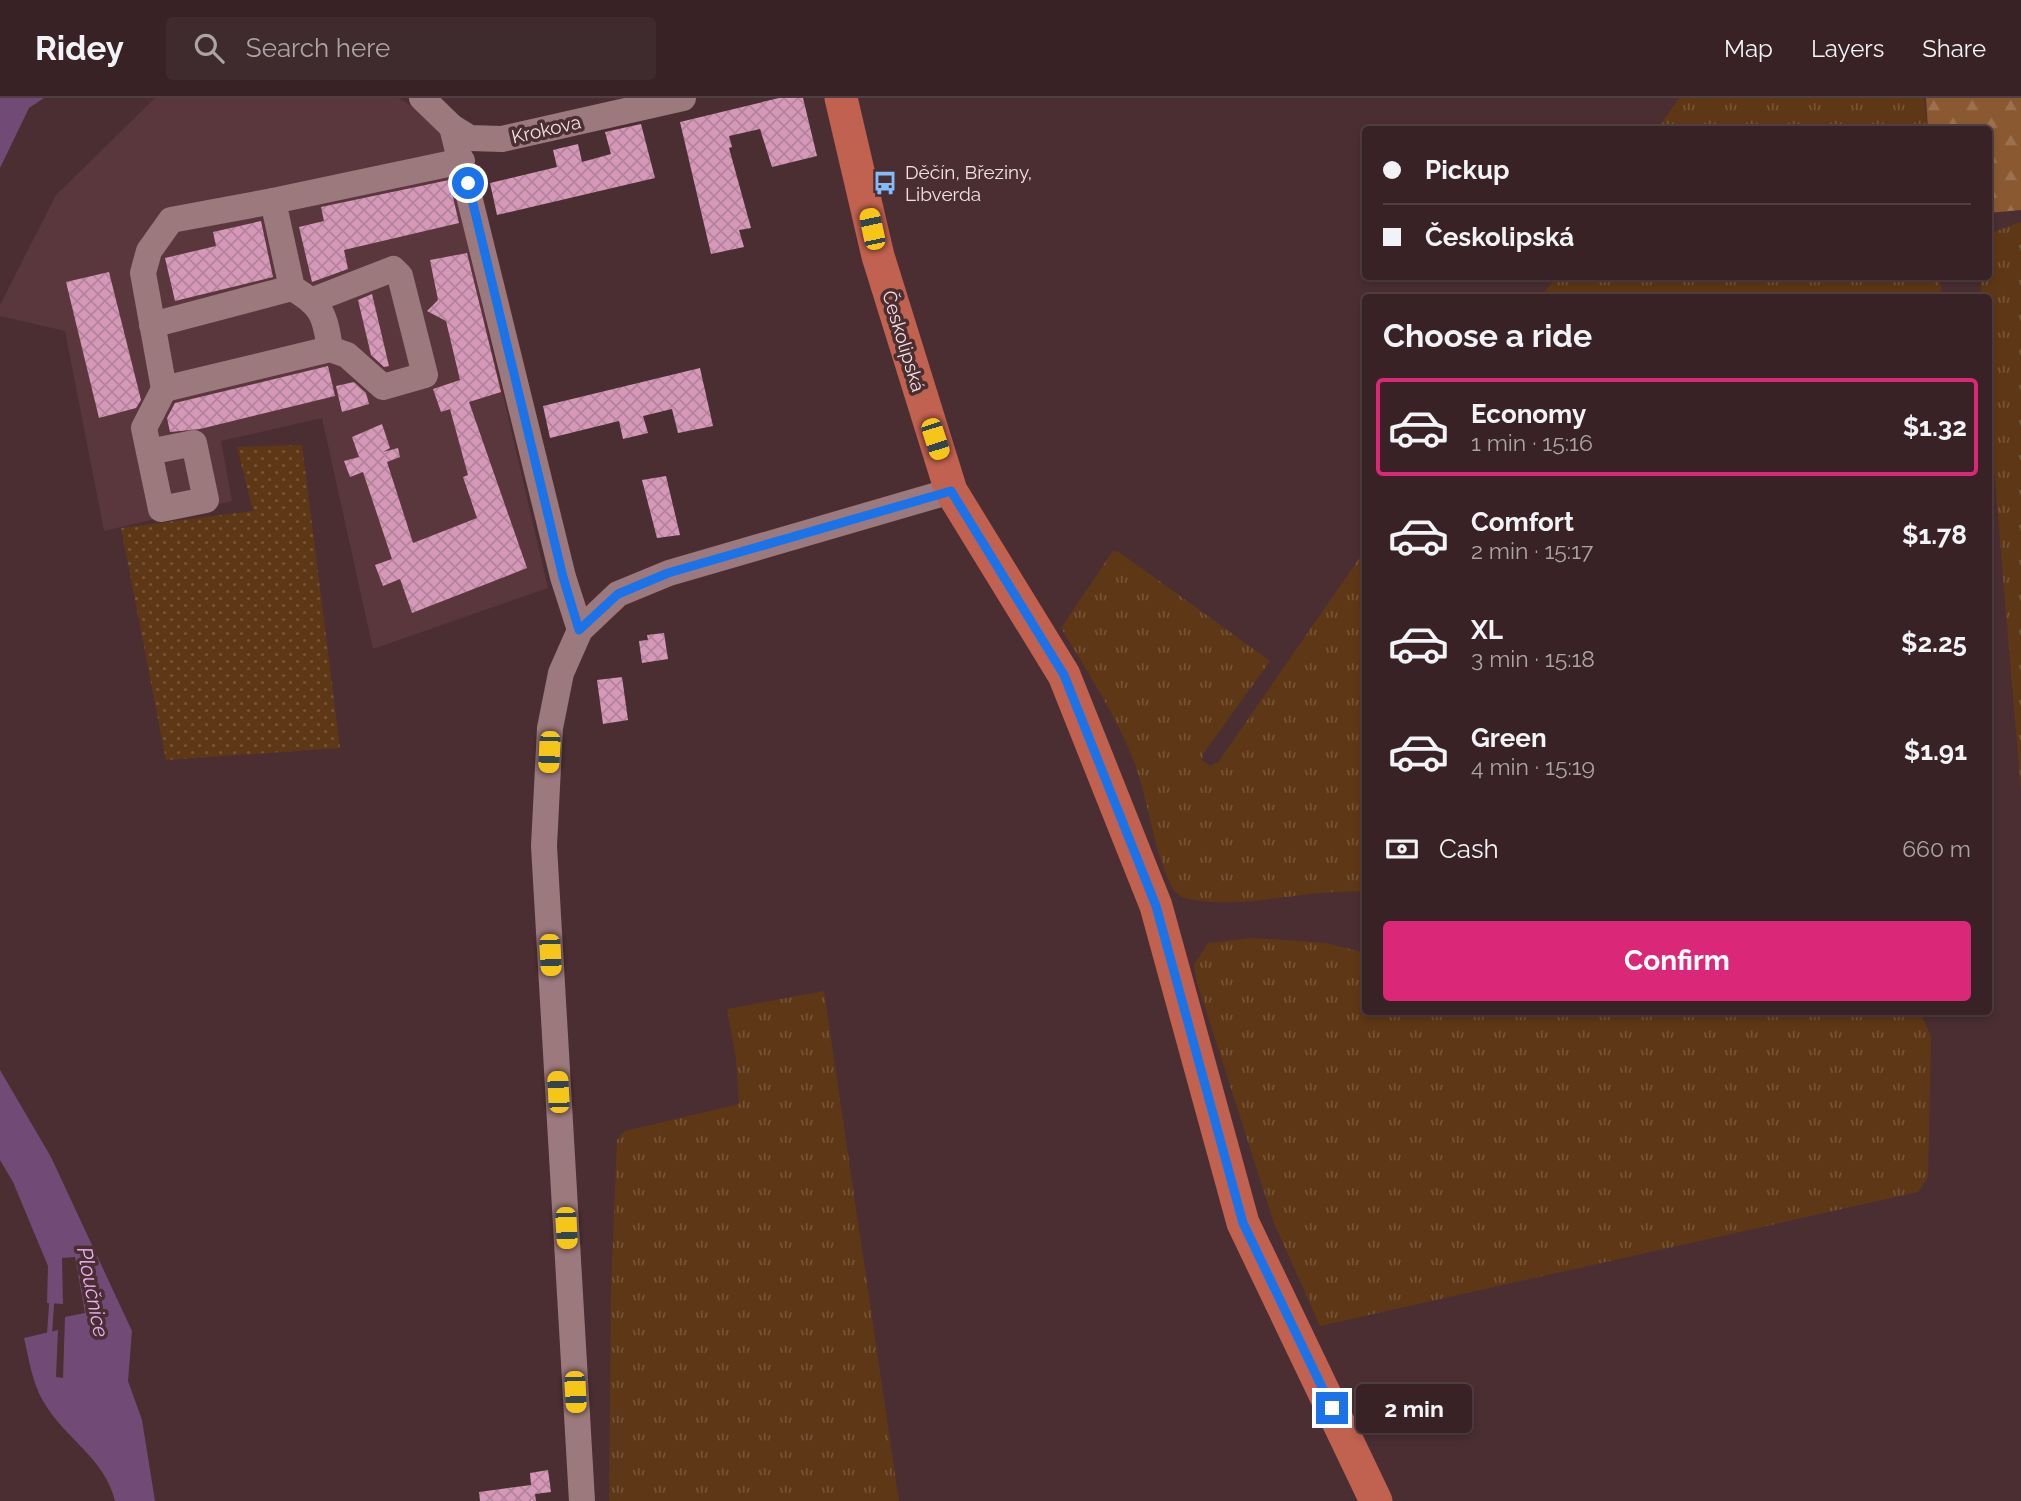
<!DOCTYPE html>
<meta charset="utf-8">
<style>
:root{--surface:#382226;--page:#3f2a2e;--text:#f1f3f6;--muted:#aba4a7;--line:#523f43;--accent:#db2777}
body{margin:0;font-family:Raleway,sans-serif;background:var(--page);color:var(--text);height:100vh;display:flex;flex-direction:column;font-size:26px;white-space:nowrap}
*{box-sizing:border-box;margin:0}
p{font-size:23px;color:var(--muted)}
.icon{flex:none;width:38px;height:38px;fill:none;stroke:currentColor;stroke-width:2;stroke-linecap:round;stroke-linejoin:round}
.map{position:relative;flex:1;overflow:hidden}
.sheet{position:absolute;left:1362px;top:196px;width:630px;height:721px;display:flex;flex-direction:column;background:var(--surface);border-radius:7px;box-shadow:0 4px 10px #0003,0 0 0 2px var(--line)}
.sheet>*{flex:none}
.guide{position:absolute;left:1362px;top:28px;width:630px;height:154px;border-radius:7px;box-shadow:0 4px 10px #0003,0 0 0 2px var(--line);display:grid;align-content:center;height:154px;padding:0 21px;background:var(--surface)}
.end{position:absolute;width:32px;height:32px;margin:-16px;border:9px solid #1a73e8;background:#fff;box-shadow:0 0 0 4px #fff}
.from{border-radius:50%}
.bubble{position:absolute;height:49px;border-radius:7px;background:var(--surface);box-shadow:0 4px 10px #0003,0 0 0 2px var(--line);font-size:23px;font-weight:700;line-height:49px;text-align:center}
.car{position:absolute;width:21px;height:42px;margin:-21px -10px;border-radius:9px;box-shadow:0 0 5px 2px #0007;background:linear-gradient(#f5c518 24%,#345 0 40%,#f5c518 0 76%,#345 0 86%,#f5c518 0)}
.guide b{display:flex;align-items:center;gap:24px;height:66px;font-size:26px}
.guide b+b{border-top:2px solid var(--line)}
.guide i{width:18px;height:18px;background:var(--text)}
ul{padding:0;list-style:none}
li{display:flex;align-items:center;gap:21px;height:98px;margin:0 14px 10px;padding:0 7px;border:4px solid transparent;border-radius:7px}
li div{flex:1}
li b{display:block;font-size:26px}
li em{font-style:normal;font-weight:700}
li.active{border-color:var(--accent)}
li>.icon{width:63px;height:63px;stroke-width:1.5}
h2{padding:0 21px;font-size:32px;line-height:84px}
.pay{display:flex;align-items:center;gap:18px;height:77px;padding:0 21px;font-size:26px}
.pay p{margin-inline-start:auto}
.cta{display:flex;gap:14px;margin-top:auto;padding:14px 21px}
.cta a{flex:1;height:80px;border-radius:7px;background:var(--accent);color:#fff;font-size:28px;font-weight:700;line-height:80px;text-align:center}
header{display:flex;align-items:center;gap:42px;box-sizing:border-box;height:98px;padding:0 35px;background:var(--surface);border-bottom:2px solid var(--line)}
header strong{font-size:33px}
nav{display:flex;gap:38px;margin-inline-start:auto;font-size:24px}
.search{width:490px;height:63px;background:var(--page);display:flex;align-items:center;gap:18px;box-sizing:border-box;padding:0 24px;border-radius:7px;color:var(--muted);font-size:26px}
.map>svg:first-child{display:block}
</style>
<header>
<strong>Ridey</strong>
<div class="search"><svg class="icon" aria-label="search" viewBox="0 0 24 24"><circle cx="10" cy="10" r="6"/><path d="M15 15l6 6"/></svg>Search here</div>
<nav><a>Map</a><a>Layers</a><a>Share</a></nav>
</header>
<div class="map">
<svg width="2021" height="1403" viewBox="0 0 2021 1403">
<defs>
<pattern id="grass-tufts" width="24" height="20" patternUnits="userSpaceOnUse" patternTransform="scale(1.75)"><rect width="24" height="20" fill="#5e3716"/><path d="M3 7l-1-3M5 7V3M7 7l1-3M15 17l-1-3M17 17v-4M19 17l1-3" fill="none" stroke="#765438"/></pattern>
<pattern id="forest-firs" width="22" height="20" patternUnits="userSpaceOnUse" patternTransform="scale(1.75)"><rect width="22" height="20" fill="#8a5932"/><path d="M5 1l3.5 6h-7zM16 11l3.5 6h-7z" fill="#9b714f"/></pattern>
<pattern id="garden-dots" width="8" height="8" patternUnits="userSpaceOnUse" patternTransform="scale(1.75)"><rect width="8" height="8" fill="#5e3716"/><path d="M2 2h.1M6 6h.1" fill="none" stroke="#765438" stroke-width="1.8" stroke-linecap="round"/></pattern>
<pattern id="building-cross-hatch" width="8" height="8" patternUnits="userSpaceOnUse" patternTransform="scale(1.75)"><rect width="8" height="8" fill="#d698b8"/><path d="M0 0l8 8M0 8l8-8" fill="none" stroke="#b3839b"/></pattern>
</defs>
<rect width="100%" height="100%" fill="#4a2e32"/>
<path fill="#5a373d" d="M155 0H399L440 27 548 490 373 551 322 320 221 343 232 403 104 433 65 233 0 218V207L56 97Z"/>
<g fill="url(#grass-tufts)">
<path d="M1679 0H1924L1928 31 1657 32Z"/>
<path d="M2021 124V694L1988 299V200L1981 199V179L1988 178V141L1991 135Z"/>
<path d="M1556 179H1939L1942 199H1541Z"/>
<path d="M1365 452V794C1310 790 1247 811 1194 802 1185 801 1176 798 1172 789 1153 751 1149 706 1135 666 1117 619 1087 573 1061 530L1113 453 1119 454 1270 563 1203 656 1202 662 1210 668 1219 663Z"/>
<path d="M1254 840 1326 845 1365 855V914H1920L1931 938 1928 1079 1918 1094 1320 1228 1274 1125 1196 881 1194 867 1208 845Z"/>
<path d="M824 893 899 1403H609L611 1191 617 1042 625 1033 739 1006 736 961 727 911Z"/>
</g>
<path fill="url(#forest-firs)" d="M1926 0H2021V112L1988 115V32L1928 31Z"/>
<path fill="url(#garden-dots)" d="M302 347 340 650 166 662 121 430 253 413 237 349Z"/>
<g fill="#714a76">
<path d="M0 0H44L29 10 0 70Z"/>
<path d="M0 972 51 1059 132 1233 128 1283 142 1322 155 1403H115C105 1360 64 1340 43 1303 32 1284 29 1261 24 1240L58 1232 56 1279 63 1280 65 1219 85 1215 75 1159 62 1160 63 1206 47 1205 48 1168 13 1084 0 1062Z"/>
</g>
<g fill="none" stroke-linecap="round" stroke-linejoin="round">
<path stroke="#714a76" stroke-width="5" d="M49 1243 52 1200"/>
</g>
<g fill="url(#building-cross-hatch)">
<path d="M779 0H803L817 58 772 69 760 31 729 38 732 49 729 50 751 130 739 132 744 149 711 156 680 24Z"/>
<path d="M641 26 655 80 497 117 490 85 557 69 553 52 578 46 582 64 611 56 605 34Z"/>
<path d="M449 82 459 125 344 152 348 171 312 184 299 129 324 123 321 109Z"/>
<path d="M261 123 273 179 175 203 165 160 216 148 213 134Z"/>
<path d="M467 155 501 294 469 304 527 470 412 515 400 481 383 488 375 467 392 461 363 374 350 379 344 363 359 359 352 339 382 326 390 350 383 354 398 350 400 359 387 364 413 445 477 420 463 379 468 377 450 311 441 314 433 291 460 282 446 223 427 213 438 202 430 162Z"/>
<path d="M109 174 141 302 136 310 99 320 66 184Z"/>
<path d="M372 196 389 268 384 269 371 257 358 202Z"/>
<path d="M328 268 335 298 200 331 170 334 167 320 175 305Z"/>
<path d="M700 270 713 328 678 335 672 311 643 318 648 335 623 341 619 323 550 340 543 308Z"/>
<path d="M354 284 366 295 369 306 342 314 336 288Z"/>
<path d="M666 378 680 437 657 440 642 382Z"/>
<path d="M664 535 668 561 642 565 639 543 648 542 647 537Z"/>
<path d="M622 579 628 622 603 626 597 582Z"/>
<path d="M548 1372 551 1394 535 1396 536 1403H480L479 1394 531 1387 530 1375Z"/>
</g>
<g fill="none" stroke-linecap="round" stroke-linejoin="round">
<g stroke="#9b797d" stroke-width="26">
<path d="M422 0 452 29 470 40 502 41 683 0"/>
<path d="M452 29 563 479 580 532"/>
<path d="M273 103 171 122 149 153 143 175 164 291 330 251 347 257 383 289 425 277 400 178 393 171 313 202"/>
<path d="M152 227 292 190"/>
<path d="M330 251C325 217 322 207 292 190L273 103 462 63"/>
<path d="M149 354 194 345 206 402 161 411 144 330 164 291"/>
<path d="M582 1403 544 748 550 630 561 575 580 532 618 496 669 475 951 393"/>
</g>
<path stroke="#c16150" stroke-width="33" d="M841 0 878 158 951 393 1064 577 1156 808 1243 1125 1376 1403"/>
</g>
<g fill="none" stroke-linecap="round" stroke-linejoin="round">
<path stroke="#1a73e8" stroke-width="9" d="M468 85 563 479 579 532 618 496 668 475 951 393 1064 577 1156 808 1243 1125 1332 1310"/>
</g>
<defs>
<g id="bus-bare" transform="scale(1.89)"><path d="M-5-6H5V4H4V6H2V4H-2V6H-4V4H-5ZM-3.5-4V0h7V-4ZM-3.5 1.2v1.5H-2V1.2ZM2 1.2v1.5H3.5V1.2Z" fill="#82bcfa" stroke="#4a2e32" stroke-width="2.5" paint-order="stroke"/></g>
</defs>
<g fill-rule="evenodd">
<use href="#bus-bare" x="885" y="85"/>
</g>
<g text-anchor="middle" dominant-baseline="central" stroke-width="7" stroke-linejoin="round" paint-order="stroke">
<g font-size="19" fill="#f3e0e2" stroke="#4a2e32">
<text transform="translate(546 31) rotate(-13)">Krokova</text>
<text transform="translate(904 243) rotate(73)">Českolipská</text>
</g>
<g font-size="19" fill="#f3e0e2" stroke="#4a2e32" text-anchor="start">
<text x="905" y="74">Děčín, Březiny,<tspan x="905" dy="22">Libverda</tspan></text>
</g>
<g font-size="21" font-style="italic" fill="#ebaff3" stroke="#4a2e32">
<text transform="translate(93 1194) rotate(79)">Ploučnice</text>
</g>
</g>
</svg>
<i class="end from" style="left:468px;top:85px"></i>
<i class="end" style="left:1332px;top:1310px"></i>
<div class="bubble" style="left:1356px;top:1286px;width:116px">2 min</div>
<i class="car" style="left:872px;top:131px;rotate:348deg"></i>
<i class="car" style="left:935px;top:341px;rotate:162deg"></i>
<i class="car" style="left:549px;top:654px;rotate:183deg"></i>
<i class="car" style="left:550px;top:857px;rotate:177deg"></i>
<i class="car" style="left:558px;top:994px;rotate:357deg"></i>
<i class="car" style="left:566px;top:1130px;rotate:177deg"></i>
<i class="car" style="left:575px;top:1294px;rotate:177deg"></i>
<div class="guide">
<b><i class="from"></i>Pickup</b>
<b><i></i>Českolipská</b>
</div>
<section class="sheet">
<h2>Choose a ride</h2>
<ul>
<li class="active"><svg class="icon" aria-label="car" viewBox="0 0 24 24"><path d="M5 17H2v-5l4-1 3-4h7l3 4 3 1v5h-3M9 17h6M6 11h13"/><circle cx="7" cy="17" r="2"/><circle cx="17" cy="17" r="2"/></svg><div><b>Economy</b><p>1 min · 15:16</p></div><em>$1.32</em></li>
<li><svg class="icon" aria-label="car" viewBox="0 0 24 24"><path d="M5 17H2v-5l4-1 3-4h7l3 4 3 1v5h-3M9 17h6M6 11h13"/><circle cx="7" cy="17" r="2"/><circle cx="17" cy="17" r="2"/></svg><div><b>Comfort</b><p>2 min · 15:17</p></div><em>$1.78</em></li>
<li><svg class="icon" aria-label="car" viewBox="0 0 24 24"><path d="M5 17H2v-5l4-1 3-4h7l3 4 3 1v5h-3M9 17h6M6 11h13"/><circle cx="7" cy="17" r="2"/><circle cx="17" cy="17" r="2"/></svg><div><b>XL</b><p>3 min · 15:18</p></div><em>$2.25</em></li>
<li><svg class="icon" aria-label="car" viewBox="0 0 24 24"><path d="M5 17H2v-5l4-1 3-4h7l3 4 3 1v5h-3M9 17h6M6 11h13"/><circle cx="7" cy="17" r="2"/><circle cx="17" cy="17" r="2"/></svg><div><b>Green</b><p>4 min · 15:19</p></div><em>$1.91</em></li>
</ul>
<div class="pay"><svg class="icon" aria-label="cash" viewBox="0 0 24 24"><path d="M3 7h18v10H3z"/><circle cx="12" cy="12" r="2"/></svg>Cash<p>660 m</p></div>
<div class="cta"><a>Confirm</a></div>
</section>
</div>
